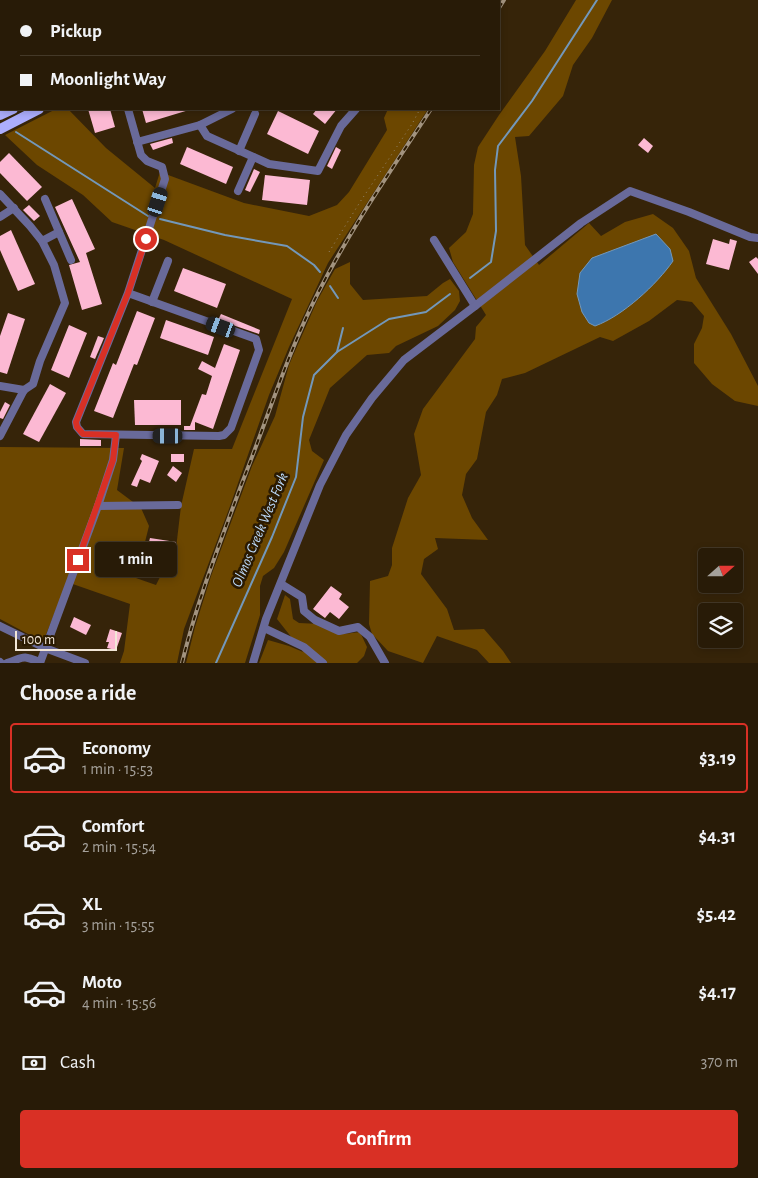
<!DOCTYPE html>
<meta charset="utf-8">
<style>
:root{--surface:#281b07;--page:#342815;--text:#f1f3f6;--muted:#a5a19b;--line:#443928;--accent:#d93025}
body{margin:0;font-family:"Alegreya Sans",sans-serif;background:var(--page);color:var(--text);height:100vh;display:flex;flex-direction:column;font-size:19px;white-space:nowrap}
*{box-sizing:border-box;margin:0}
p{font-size:16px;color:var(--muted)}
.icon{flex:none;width:28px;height:28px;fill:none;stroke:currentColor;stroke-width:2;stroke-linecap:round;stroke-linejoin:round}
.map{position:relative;height:663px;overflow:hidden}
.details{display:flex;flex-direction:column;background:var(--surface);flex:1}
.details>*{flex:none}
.banner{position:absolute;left:0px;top:0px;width:500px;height:110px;box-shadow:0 2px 8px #0003,0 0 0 1px var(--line);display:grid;align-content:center;height:110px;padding:0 20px;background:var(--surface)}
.needle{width:32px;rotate:69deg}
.fabs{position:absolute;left:698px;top:548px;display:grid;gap:10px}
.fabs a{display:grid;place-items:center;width:45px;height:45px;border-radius:5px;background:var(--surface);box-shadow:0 2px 8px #0003,0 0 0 1px var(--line);font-size:25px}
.scale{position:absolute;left:15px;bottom:12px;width:102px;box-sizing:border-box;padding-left:5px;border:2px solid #f2e6d7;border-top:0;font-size:14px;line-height:18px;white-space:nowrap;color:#f2e6d7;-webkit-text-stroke:4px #2b1a01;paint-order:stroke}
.end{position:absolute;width:22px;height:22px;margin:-11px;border:6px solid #d93025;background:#fff;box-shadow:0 0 0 2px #fff}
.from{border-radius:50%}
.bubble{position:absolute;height:35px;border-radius:5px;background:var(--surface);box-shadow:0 2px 8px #0003,0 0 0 1px var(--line);font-size:16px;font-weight:700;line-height:35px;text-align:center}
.car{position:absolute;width:15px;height:30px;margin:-15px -8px;border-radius:6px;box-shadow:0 0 4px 1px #0007;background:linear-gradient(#222 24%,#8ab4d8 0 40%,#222 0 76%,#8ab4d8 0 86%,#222 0)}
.banner b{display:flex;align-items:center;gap:18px;height:48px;font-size:19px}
.banner b+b{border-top:1px solid var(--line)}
.banner i{width:12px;height:12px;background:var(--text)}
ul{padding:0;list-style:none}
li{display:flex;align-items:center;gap:15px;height:70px;margin:0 10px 8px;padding:0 10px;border:2px solid transparent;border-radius:5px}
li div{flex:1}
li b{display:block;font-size:19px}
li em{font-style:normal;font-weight:700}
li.on{border-color:var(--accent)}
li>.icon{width:45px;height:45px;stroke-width:1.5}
h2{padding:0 20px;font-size:22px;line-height:60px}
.pay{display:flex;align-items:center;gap:12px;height:55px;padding:0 20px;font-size:19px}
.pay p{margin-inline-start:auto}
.cta{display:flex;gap:10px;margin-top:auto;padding:10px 20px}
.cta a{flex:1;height:58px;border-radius:5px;background:var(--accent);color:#fff;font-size:20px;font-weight:700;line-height:58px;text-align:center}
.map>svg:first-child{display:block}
</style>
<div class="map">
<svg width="758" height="663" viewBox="0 0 758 663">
<rect width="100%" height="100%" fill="#362409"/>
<g fill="#6c4700">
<path d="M576 0H612L592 38 573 65 563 96 529 136 515 137 521 176 525 245 539 265 589 223 601 236 625 222 653 214 673 228 689 251 696 278 731 334 758 386V406L735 401 712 384 694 363V344L702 328 704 316 692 302 677 300 649 321 613 341 600 337 525 373 502 379 497 395 486 412 477 459 466 474 462 495 472 518 488 540 435 538 438 549 424 559 421 574 447 609 454 630 484 629 503 651 511 663H489L477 650 437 636 423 663 388 651 372 634 369 624 370 581 388 576 392 565V548L408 498 421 475 414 434 423 409 475 339 476 327 486 315 453 262 449 248 466 232 473 214 474 165 478 147 499 115 545 51Z"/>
<path d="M56 109H68L106 148 155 188 160 172 244 203 309 216 337 205 349 192 387 130 384 118 388 109H428L328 263 289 347 269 395 229 509 184 629 177 663H120L124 651 130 604 67 582 43 642 0 619V447L124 448 117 490 141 508 149 526 136 578 156 585 169 559 175 557 181 506 194 449H232L292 299 164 240 112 222 83 195 37 165 5 135Z"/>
<path d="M350 262V284L363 300 427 296 443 283 450 279 459 291 460 301 455 310 438 326 396 346 389 353 367 355 330 388 309 440 312 451 324 460 284 552 274 568 263 576 260 586V615L245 663H186L195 627 211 576 252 466 275 416 289 365 317 301 335 269Z"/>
<path d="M285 595 290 599 293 619 299 623 320 624 344 634 360 632 367 647 364 656 357 663H259L268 640 289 646 303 652 277 619Z"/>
</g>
<path fill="#3d76ae" stroke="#7398ba" d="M656 234 670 249 673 261C657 284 623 316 595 326L589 323 582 312 577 294 580 273 592 258Z"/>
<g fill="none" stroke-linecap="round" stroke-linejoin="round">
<g stroke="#7398ba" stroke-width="2">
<path d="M0 90 1 99"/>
<path d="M16 132 148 216"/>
<path d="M160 219 225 235 287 246 314 265 320 272"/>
<path d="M470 278 491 262 496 231 495 170 498 146 532 101 597 0"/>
<path d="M330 286 338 298"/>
<path d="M337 352 343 328"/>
<path d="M216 663 272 537 296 477 303 417 314 375 337 352 389 319 426 312 450 294"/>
</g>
</g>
<g fill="#fcb9d3">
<path d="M88 109H110L115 127 95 133Z"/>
<path d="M142 109H189V110L146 123Z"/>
<path d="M317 109H337L325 124 313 114Z"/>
<path d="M278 111 319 131 308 154 267 134Z"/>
<path d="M172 138 173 143 153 150 150 144Z"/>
<path d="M644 138 653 146 648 153 638 145Z"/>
<path d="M187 147 233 167 226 184 180 164Z"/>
<path d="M336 147 341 150 332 169 327 166Z"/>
<path d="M9 153 42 187 27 201 0 173V162Z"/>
<path d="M254 169 260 172 250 192 245 190Z"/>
<path d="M265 175 310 180 307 205 262 200Z"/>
<path d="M72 199 95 249 86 253 102 304 82 310 69 265 80 262 55 207Z"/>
<path d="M29 205 40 216 34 221 23 210Z"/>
<path d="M11 230 35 284 18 291 0 250V236Z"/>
<path d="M713 239 729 244 730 239 737 241 729 270 706 264Z"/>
<path d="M756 257 758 259V274L749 262Z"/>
<path d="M183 268 226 284 217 308 174 291Z"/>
<path d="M137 311 155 318 137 365 134 364 113 418 94 411 113 363 116 365Z"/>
<path d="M8 313 25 319 7 374 0 372V336Z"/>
<path d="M221 314 260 330 259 334 218 320Z"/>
<path d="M166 320 214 337 208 355 160 338Z"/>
<path d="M69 325 87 333 69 378 51 370Z"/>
<path d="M98 336 104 338 95 359 90 357Z"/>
<path d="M224 344 240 350 213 429 195 422V430H184V426H190L202 394 206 395 212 376 198 369 202 361 215 368Z"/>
<path d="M50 384 66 393 39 442 23 434Z"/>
<path d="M134 400H181V425H135Z"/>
<path d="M5 402 10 405 3 419 0 418V412Z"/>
<path d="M80 439 101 440V446H80Z"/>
<path d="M142 454 159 461 150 483 140 479 137 487 131 485 142 461 140 459Z"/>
<rect x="171" y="454" width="13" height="8"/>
<path d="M173 466 182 473 176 482 167 475Z"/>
<path d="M150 538 176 542 173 556 159 554 160 548 148 546Z"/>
<path d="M331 586 342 594 339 599 349 607 339 619 330 612 325 618 313 609Z"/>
<path d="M74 617 91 625 86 635 70 627Z"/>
<path d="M110 629 122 633 116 650 107 648 109 642H106Z"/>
</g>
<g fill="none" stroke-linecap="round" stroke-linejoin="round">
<g stroke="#958671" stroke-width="1" stroke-dasharray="1 4" stroke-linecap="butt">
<path d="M491 1 492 0"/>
<path d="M329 252 360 202 412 124 420 109"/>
</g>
<g stroke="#696a9a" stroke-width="8">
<path d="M240 0V1"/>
<path d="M265 0V1"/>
<path d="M386 0 387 1"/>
<path d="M115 1 116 0"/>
<path d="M128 109 141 155 147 161 162 167 165 179 128 293 76 422 77 427 83 434 219 436 224 435 231 428 259 350 256 339 128 293"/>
<path d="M200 125 207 136 269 164 318 171 341 126 356 109"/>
<path d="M137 142 200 125 232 109"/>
<path d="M239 151 255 114"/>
<path d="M238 191 253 157"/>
<path d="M0 194 30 226 42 241 54 265 65 303 40 361 33 384 24 390 0 436"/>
<path d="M45 199 71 260"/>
<path d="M0 217 14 208"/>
<path d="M434 240 475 306"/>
<path d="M42 241 59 232"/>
<path d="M152 302 168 261"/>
<path d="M0 386 24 390"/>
<path d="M98 506 178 505"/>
<path d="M281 584 302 597 304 611 315 620 339 631 358 627 370 637 385 663"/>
<path d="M0 626 45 648 85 663"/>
<path d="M264 628 304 647 323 663"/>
<path d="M0 662 1 663"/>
<path d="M7 663C25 657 21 655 40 662"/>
<path d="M40 663 98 506 113 460 116 435"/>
<path d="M253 663 266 619 320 485 346 435 372 398 404 360 475 306 581 223 630 191 689 212 750 237 758 238"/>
</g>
<g stroke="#acaefd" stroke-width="10">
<path d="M139 1V0"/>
<path d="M152 1 153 0"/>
<path d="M0 115 13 109"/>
<path d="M0 129 39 109"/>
</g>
<g stroke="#a2937f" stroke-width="4">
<g id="rail">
<path d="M499 8 504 0"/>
<path d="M182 663C197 601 220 543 242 483 267 420 287 354 318 293 351 228 392 169 431 109"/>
</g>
</g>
<use href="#rail" stroke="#2b1a01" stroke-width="2" stroke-dasharray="5.5" stroke-linecap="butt"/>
</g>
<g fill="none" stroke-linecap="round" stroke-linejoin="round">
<path stroke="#d93025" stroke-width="6" d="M78 560 113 460 116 435 83 434 77 427 76 422 128 293 146 239"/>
</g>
<g text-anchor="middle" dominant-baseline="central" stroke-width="5" stroke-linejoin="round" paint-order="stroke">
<g font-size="15" font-style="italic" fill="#bcdafa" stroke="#2b1a01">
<text transform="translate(260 530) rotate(-67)">Olmos Creek West Fork</text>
</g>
</g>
</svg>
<div class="fabs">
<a><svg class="needle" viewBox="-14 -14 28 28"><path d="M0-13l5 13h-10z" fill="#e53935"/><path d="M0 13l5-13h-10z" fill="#a5a19b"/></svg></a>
<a><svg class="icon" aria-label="layers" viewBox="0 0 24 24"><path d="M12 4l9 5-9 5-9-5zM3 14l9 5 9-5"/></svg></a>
</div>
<div class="scale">100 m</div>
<i class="end from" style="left:146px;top:239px"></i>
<i class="end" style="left:78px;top:560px"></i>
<div class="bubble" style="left:95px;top:542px;width:82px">1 min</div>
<i class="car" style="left:158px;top:202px;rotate:18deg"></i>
<i class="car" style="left:221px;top:327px;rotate:290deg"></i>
<i class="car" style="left:168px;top:436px;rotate:270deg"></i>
<div class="banner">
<b><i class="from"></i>Pickup</b>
<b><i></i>Moonlight Way</b>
</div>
</div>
<section class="details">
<h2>Choose a ride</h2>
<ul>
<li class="on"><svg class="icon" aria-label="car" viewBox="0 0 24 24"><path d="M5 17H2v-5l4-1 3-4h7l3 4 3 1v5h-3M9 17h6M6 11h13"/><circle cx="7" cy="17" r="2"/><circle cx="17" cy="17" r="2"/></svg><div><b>Economy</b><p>1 min · 15:53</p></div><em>$3.19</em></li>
<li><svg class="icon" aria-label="car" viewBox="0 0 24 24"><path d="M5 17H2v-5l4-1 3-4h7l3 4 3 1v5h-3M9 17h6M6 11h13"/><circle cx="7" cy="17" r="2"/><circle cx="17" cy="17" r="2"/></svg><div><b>Comfort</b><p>2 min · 15:54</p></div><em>$4.31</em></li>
<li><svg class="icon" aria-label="car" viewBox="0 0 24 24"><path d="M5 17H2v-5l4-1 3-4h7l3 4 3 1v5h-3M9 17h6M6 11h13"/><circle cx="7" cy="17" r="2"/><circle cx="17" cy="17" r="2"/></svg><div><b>XL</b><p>3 min · 15:55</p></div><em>$5.42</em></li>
<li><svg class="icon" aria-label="car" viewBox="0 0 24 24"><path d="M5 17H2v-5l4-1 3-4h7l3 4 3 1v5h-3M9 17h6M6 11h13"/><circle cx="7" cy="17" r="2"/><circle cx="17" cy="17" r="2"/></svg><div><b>Moto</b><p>4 min · 15:56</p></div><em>$4.17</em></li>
</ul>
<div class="pay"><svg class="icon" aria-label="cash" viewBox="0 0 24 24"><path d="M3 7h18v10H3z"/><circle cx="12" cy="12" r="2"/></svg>Cash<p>370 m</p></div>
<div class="cta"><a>Confirm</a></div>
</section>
